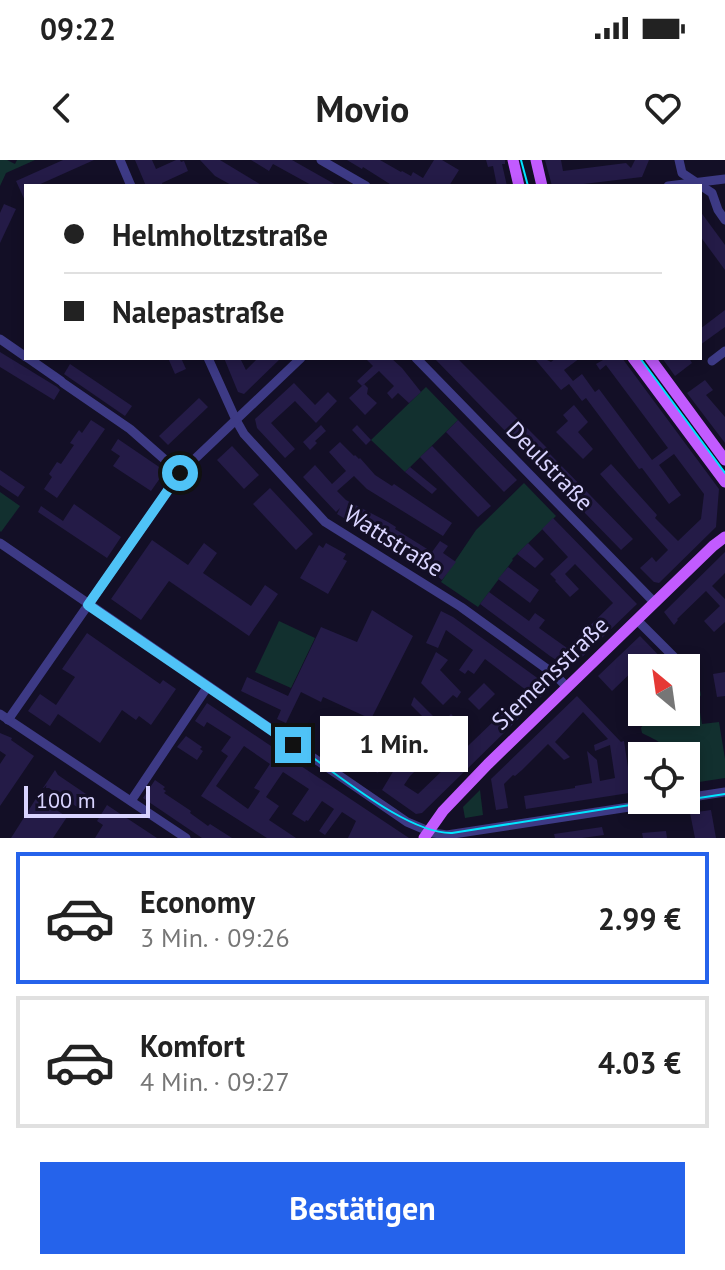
<!DOCTYPE html>
<html lang="de">
<meta charset="utf-8">
<style>
:root{--surface:#fff;--page:#f2f2f2;--text:#222;--muted:#767676;--line:#e0e0e0;--accent:#2563eb}
body{margin:0;font-family:"PT Sans",sans-serif;background:var(--page);color:var(--text);height:100vh;display:flex;flex-direction:column;font-size:30px;white-space:nowrap}
*{box-sizing:border-box;margin:0}
p{font-size:26px;color:var(--muted)}
.icon{flex:none;width:44px;height:44px;fill:none;stroke:currentColor;stroke-width:2;stroke-linecap:round;stroke-linejoin:round}
.map{position:relative;height:678px;overflow:hidden}
.panel{display:flex;flex-direction:column;background:var(--surface);flex:1}
.panel>*{flex:none}
.banner{position:absolute;left:24px;top:24px;width:678px;height:176px;border-radius:0px;box-shadow:0 4px 12px #0003;display:grid;align-content:center;height:176px;padding:0 40px;background:var(--surface)}
.needle{width:52px;rotate:331deg}
.controls{position:absolute;left:628px;top:494px;display:grid;gap:16px}
.controls a{display:grid;place-items:center;width:72px;height:72px;border-radius:0px;background:var(--surface);box-shadow:0 4px 12px #0003;font-size:40px}
.scale{position:absolute;left:24px;bottom:20px;width:126px;box-sizing:border-box;padding-left:8px;border:4px solid #d9d4ff;border-top:0;font-size:22px;line-height:28px;white-space:nowrap;color:#d9d4ff;-webkit-text-stroke:6px #130f26;paint-order:stroke}
.end{position:absolute;width:36px;height:36px;margin:-18px;border:10px solid #4fc3f7;background:#111;box-shadow:0 0 0 4px #111}
.from{border-radius:50%}
.bubble{position:absolute;height:56px;border-radius:0px;background:var(--surface);box-shadow:0 4px 12px #0003;font-size:26px;font-weight:700;line-height:56px;text-align:center}
.banner b{display:flex;align-items:center;gap:28px;height:76px;font-size:30px}
.banner b+b{border-top:2px solid var(--line)}
.banner i{width:20px;height:20px;background:var(--text)}
ul{padding:14px 0 0;list-style:none}
li{display:flex;align-items:center;gap:24px;height:132px;margin:0 16px 12px;padding:0 24px;border:4px solid var(--line);border-radius:0px}
li div{flex:1}
li b{display:block;font-size:30px}
li em{font-style:normal;font-weight:700}
li.current{border-color:var(--accent)}
li>.icon{width:72px;height:72px;stroke-width:1.5}
.cta{display:flex;gap:16px;margin-top:auto;padding:16px 40px}
.cta a{flex:1;height:92px;border-radius:0px;background:var(--accent);color:#fff;font-size:32px;font-weight:700;line-height:92px;text-align:center}
.status{display:flex;justify-content:space-between;align-items:center;height:56px;padding:0 40px;background:var(--surface);direction:ltr}
.status svg{height:22px;fill:currentColor}
header{display:flex;justify-content:space-between;align-items:center;height:104px;padding:0 40px;background:var(--surface);font-size:36px;font-weight:700}
.map>svg:first-child{display:block}
</style>
<div class="status"><b>09:22</b><svg viewBox="0 0 49 12"><path d="M0 12V9h3v3zM5 12V6h3v6zM10 12V3h3v9zM15 12V0h3v12zM26 1h20v11H26zM47 4h2v5h-2z"/></svg></div>
<header><svg class="icon" aria-label="back" viewBox="0 0 24 24"><path d="M15 5l-7 7 7 7"/></svg>Movio<svg class="icon" aria-label="heart" viewBox="0 0 24 24"><path d="M12 20l-8-8c-3-5 5-10 8-4 3-6 11-1 8 4z"/></svg></header>
<div class="map">
<svg width="725" height="678" viewBox="0 0 725 678">
<rect width="100%" height="100%" fill="#130f26"/>
<g fill="#12302f">
<path d="M0 0H7L15 4 17 0H35L6 13 0 26Z"/>
<path d="M426 227 458 260 405 312 371 280Z"/>
<path d="M524 323 556 356 512 399 513 400 478 447 441 422 476 370Z"/>
<path d="M0 332 20 346 1 372 0 371Z"/>
<path d="M279 461 315 478 291 528 255 512Z"/>
<path d="M692 508 697 515 701 535 698 540 702 564 719 562 725 599V618L686 624V596H665C664 580 654 580 642 573L641 568C652 551 667 552 686 552V514Z"/>
<path d="M480 630 483 655 465 658 463 647Z"/>
</g>
<g fill="#241b47" fill-rule="evenodd">
<path d="M63 0H94L36 26H26V43L16 21Z"/>
<path d="M135 0H152L156 9 176 0H180L181 2 184 1 188 11 162 23 163 26H146Z"/>
<path d="M200 0H220L263 26H233L215 16Z"/>
<path d="M251 0H292L338 26H313L273 4 269 11Z"/>
<path d="M347 0H380L401 12 402 11 411 16 413 12 423 18 434 0H442L459 10 449 26H393L363 7 362 9Z"/>
<path d="M486 0H505V4H502L507 26H497L493 6 488 7Z"/>
<path d="M545 0H561L563 11 626 3 631 8 635 0H649L642 17 567 26H552Z"/>
<path d="M4 44 16 49 0 83V53Z"/>
<path d="M700 51 725 85V110L700 76Z"/>
<path d="M725 150V167L700 185V169Z"/>
<path d="M0 192 57 227 60 230 54 240 0 207Z"/>
<path d="M168 198H181L186 209 175 214Z"/>
<path d="M224 198H240L246 210 258 198H281L244 234 238 232Z"/>
<path d="M365 198H391L402 208 421 232 409 243 398 233 392 239 387 233 394 226 379 211 362 226 364 224 368 228 367 234 377 243 365 255 349 238 362 226 357 221 373 206Z"/>
<path d="M434 198H457L549 290 548 292 633 379 621 390Z"/>
<path d="M534 198H543L551 202 556 198H580L564 210 573 221 582 214 595 232 599 229 652 300 668 288 606 205 600 210 596 204 603 200 601 198H622L719 329 716 367 659 423 654 422 640 408 652 397 656 402 668 390 600 314 611 304 657 355 655 358 678 381 701 359 704 334 674 294 659 305 681 335 669 344 642 308 639 309 586 238 582 241 569 224 561 230Z"/>
<path d="M662 198H689L692 203 675 216Z"/>
<path d="M70 204 132 246 125 256 64 214Z"/>
<path d="M705 220 713 230 706 235 725 257V283L687 233Z"/>
<path d="M294 223 315 245 328 232 337 241 316 263 295 241 271 263 295 289 285 298 257 268 255 259Z"/>
<path d="M199 238 208 247 168 285 159 276Z"/>
<path d="M574 245 588 262 578 272 593 289 583 299 556 272 568 261 563 255Z"/>
<path d="M91 260 105 269 57 338 44 329 52 317 49 314 57 302 61 304 74 285 70 283 79 270 82 273Z"/>
<path d="M458 260 517 320 504 332 446 272Z"/>
<path d="M321 265 326 271 315 281 317 283 310 290 303 282Z"/>
<path d="M357 265 371 280 366 285 352 270Z"/>
<path d="M118 279 165 311 151 331 113 306 120 296 111 290Z"/>
<path d="M340 282 354 296 355 295 359 299 360 298 375 315 392 326 394 324 452 363 443 376 367 329 354 316 337 331 346 340 388 362 396 367 395 369 432 392 440 381 448 386 443 393 456 402 442 420 424 406 337 354 340 348 336 352 303 317 315 305 332 324 346 311 329 292Z"/>
<path d="M232 286 259 315 244 329 217 300Z"/>
<path d="M432 286 491 346 478 357 420 297Z"/>
<path d="M410 307 437 329 432 334 422 326 405 312Z"/>
<path d="M0 310 25 327 18 337 0 325Z"/>
<path d="M270 328 313 374 296 390 253 344Z"/>
<path d="M74 344 121 377 107 398 38 352 41 346 63 361Z"/>
<path d="M553 358 637 444 576 503 571 505H564L550 496 480 444 489 432 529 461 535 453 545 460 539 468 567 488 613 443 575 404 565 414 579 429 570 437 555 421 556 420 550 414 568 397 542 369Z"/>
<path d="M152 380 188 405 204 383 217 393 203 413 251 446 265 425 278 434 249 476 169 421 141 460 111 439Z"/>
<path d="M326 383 346 394 343 399 347 401 328 434 300 418 319 385 323 388Z"/>
<path d="M528 383 544 399 535 408 517 394Z"/>
<path d="M725 392V413L712 426 725 439V462L714 472 704 461 720 446 706 431 677 459 678 460 674 465 664 452Z"/>
<path d="M508 407 539 430 530 443 498 419Z"/>
<path d="M372 450 413 476 371 559 323 537 321 542 301 532 286 563 277 559 281 550 241 531 247 517 288 536 321 467 357 482Z"/>
<path d="M441 451 453 457 547 525 548 530 422 653 416 654 382 630 394 610 436 570 411 545 414 537 441 564 451 554 462 565 410 616 404 625 418 634 526 530 485 499 474 514 468 510 465 514 459 510 473 490 446 470 438 488 426 483Z"/>
<path d="M87 473 160 524 163 520 176 529 151 565 139 556 136 560 122 550 100 583 58 554 50 566 28 551 40 534 56 545 75 517 62 509Z"/>
<path d="M640 476 671 508H648L642 502 612 531 598 516Z"/>
<path d="M436 492 448 500 440 510 461 532 457 538 453 535 443 545 421 523Z"/>
<path d="M725 512V536L717 537 713 514Z"/>
<path d="M484 523 495 534 479 550 468 539Z"/>
<path d="M577 536 621 582 624 581 629 614 642 612V631L526 649 524 636 575 628V626L592 623 587 591 597 600 600 621 615 618 610 585 595 591 594 585 608 579 583 552 555 582 570 597 564 600 548 584 522 610 515 616 513 615 504 624 508 648 496 650 491 619Z"/>
<path d="M207 543 265 582 409 678H348L356 661 342 652 325 675 319 671 334 649 322 641 308 661 306 660 305 662 292 654 309 629 283 612 266 637 279 646 269 660 296 678H267L201 636 228 596 221 591 231 577 207 562 204 567 195 561ZM244 586 270 604 254 628 260 631 248 649 216 626Z"/>
<path d="M389 570 397 574 378 613 358 604 368 583 379 589Z"/>
<path d="M0 573 12 578 11 580 34 596 0 646V604L6 595 0 591Z"/>
<path d="M186 576 202 587 200 589 203 591 197 600 177 587Z"/>
<path d="M55 610 58 615 86 634 77 647 49 628H43Z"/>
<path d="M155 620 165 627 163 629 166 631 164 633 191 651 190 653 208 666 210 664 232 678H202L143 638Z"/>
<path d="M37 637 67 657 53 678H11Z"/>
<path d="M107 645 122 655 157 678H95L103 665 97 661Z"/>
<path d="M711 650 716 678H695L690 653Z"/>
<path d="M602 667 604 675 582 678H555L554 674Z"/>
<path d="M666 671 667 678H643L642 673Z"/>
</g>
<g fill="none" stroke-linecap="round" stroke-linejoin="round">
<g stroke="#3d3a85" stroke-width="9">
<path d="M120 0 131 26"/>
<path d="M321 0 366 26"/>
<path d="M679 0 682 13 712 33 718 50 725 60"/>
<path d="M668 26 725 19"/>
<path d="M0 179 26 197"/>
<path d="M28 198 61 221"/>
<path d="M208 198 236 260 244 274 325 362 461 447 554 514 567 527"/>
<path d="M416 198 655 443"/>
<path d="M712 201 725 191"/>
<path d="M63 223 130 269 180 313"/>
<path d="M0 383 407 662 433 673 447 675 675 640"/>
<path d="M637 460 685 508"/>
<path d="M0 554 186 678"/>
<path d="M8 560 180 313 301 198"/>
<path d="M686 638 725 632"/>
<path d="M131 641 208 526"/>
</g>
<g stroke="#c25bff" stroke-width="11">
<path d="M513 0 519 26"/>
<path d="M536 0 542 26"/>
<path d="M633 198 725 322"/>
<path d="M650 198 725 300"/>
<path d="M424 678 443 651 488 604 713 386 725 377"/>
</g>
<g stroke="#00e5ff" stroke-width="2">
<path d="M521 0 528 26"/>
<path d="M640 198 725 313"/>
<path d="M312 597C346 621 411 674 452 673L662 640"/>
<path d="M653 645 725 634"/>
</g>
</g>
<g fill="none" stroke-linecap="round" stroke-linejoin="round">
<path stroke="#4fc3f7" stroke-width="10" d="M180 313 88 445 293 585"/>
</g>
<g text-anchor="middle" dominant-baseline="central" stroke-width="6" stroke-linejoin="round" paint-order="stroke">
<g font-size="24" fill="#d9d4ff" stroke="#130f26">
<text transform="translate(550 306) rotate(46)">Deulstraße</text>
<text transform="translate(394 381) rotate(32)">Wattstraße</text>
<text transform="translate(550 513) rotate(-44)">Siemensstraße</text>
</g>
</g>
</svg>
<div class="controls">
<a><svg class="needle" viewBox="-14 -14 28 28"><path d="M0-13l5 13h-10z" fill="#e53935"/><path d="M0 13l5-13h-10z" fill="#767676"/></svg></a>
<a><svg class="icon" aria-label="locate" viewBox="0 0 24 24"><circle cx="12" cy="12" r="6"/><path d="M12 2v4M12 18v4M2 12h4M18 12h4"/></svg></a>
</div>
<div class="scale">100 m</div>
<i class="end from" style="left:180px;top:313px"></i>
<i class="end" style="left:293px;top:585px"></i>
<div class="bubble" style="left:320px;top:556px;width:148px">1 Min.</div>
<div class="banner">
<b><i class="from"></i>Helmholtzstraße</b>
<b><i></i>Nalepastraße</b>
</div>
</div>
<section class="panel">
<ul>
<li class="current"><svg class="icon" aria-label="car" viewBox="0 0 24 24"><path d="M5 17H2v-5l4-1 3-4h7l3 4 3 1v5h-3M9 17h6M6 11h13"/><circle cx="7" cy="17" r="2"/><circle cx="17" cy="17" r="2"/></svg><div><b>Economy</b><p>3 Min. · 09:26</p></div><em>2.99 €</em></li>
<li><svg class="icon" aria-label="car" viewBox="0 0 24 24"><path d="M5 17H2v-5l4-1 3-4h7l3 4 3 1v5h-3M9 17h6M6 11h13"/><circle cx="7" cy="17" r="2"/><circle cx="17" cy="17" r="2"/></svg><div><b>Komfort</b><p>4 Min. · 09:27</p></div><em>4.03 €</em></li>
</ul>
<div class="cta"><a>Bestätigen</a></div>
</section>
